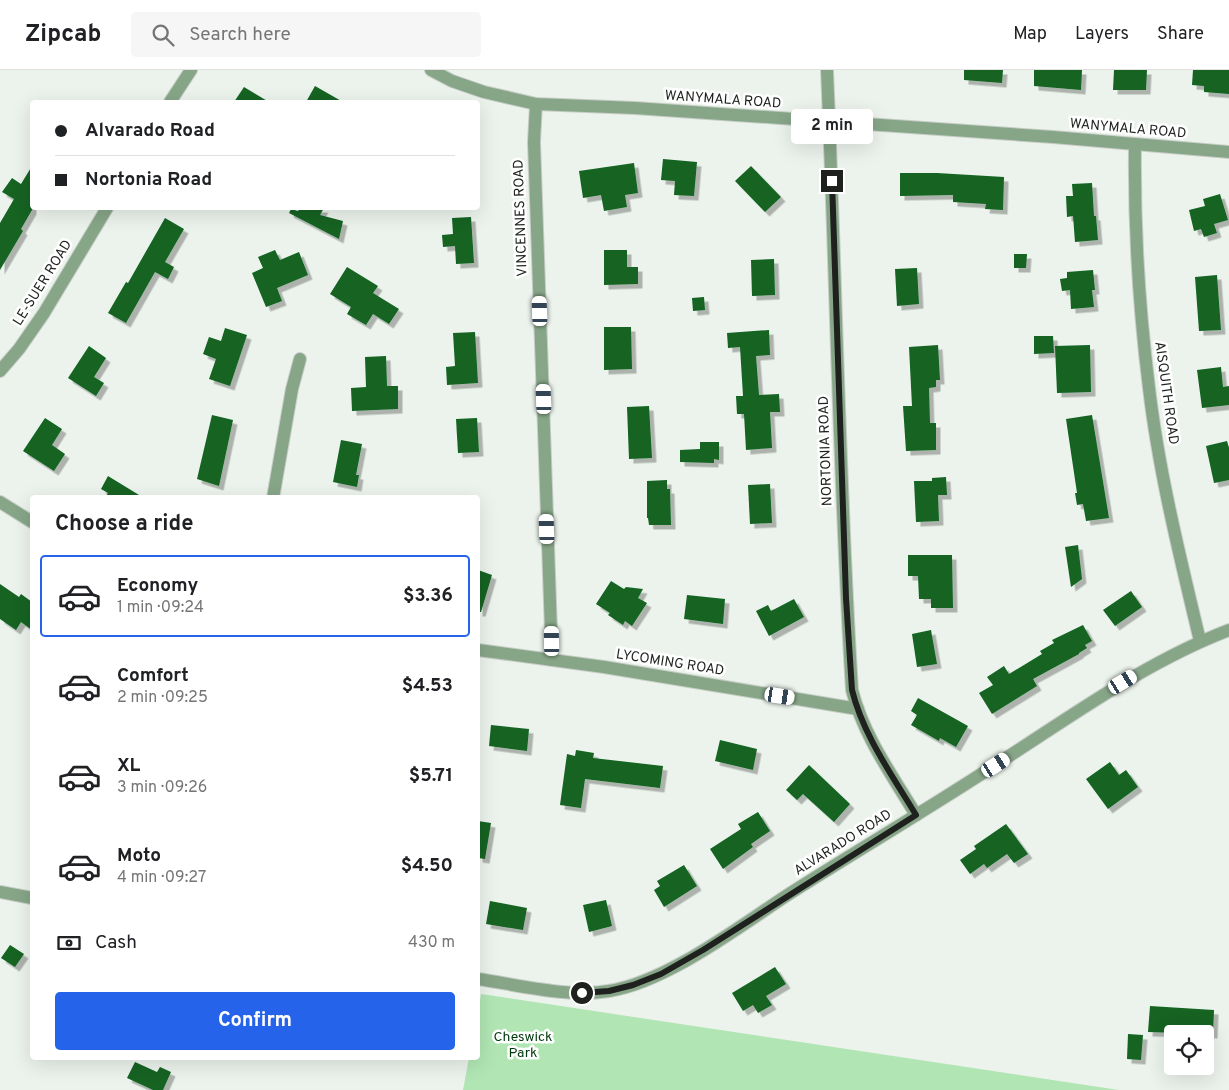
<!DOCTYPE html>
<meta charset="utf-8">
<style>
:root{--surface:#fff;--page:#f6f6f6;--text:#202124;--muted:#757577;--line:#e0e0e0;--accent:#2563eb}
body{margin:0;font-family:Overpass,sans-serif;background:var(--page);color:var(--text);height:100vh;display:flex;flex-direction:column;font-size:19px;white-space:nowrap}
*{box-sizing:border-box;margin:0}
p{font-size:16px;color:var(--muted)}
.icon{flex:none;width:28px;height:28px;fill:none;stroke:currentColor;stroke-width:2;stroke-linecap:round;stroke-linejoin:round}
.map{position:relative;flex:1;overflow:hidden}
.side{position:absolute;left:30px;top:425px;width:450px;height:565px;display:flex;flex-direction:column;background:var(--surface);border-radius:5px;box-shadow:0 5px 20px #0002}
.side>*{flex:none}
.banner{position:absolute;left:30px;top:30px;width:450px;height:110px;border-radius:5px;box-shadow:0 5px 20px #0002;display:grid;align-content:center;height:110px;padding:0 25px;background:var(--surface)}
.tools{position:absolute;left:1164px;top:955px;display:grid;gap:10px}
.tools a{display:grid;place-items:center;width:50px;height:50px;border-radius:5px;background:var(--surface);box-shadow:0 5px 20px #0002;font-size:25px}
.end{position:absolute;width:22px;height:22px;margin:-11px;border:6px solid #1e211e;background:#fff;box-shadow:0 0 0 2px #fff}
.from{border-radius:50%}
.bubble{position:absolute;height:35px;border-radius:5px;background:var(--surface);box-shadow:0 5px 20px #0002;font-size:16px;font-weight:700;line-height:35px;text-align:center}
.car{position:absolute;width:15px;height:30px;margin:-15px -8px;border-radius:6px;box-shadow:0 0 4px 1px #0007;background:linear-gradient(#fff 24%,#345 0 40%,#fff 0 76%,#345 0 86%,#fff 0)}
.banner b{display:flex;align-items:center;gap:18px;height:48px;font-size:19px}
.banner b+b{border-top:1px solid var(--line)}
.banner i{width:12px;height:12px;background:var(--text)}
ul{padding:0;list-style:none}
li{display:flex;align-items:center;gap:15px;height:82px;margin:0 10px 8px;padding:0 15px;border:2px solid transparent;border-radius:5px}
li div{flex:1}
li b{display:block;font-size:19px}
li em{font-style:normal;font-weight:700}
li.selected{border-color:var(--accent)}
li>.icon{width:45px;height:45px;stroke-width:1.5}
h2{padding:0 25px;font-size:22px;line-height:60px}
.pay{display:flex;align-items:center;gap:12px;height:55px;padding:0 25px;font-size:19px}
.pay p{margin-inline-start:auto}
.button{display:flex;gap:10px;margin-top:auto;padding:10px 25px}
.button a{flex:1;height:58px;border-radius:5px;background:var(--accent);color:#fff;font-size:20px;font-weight:700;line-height:58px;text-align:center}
header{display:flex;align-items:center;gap:30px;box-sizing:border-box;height:70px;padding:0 25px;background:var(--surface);border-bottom:1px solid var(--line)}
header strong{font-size:24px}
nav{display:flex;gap:28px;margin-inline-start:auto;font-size:18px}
.search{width:350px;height:45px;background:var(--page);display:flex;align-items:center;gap:12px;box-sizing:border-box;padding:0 18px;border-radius:5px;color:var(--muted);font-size:19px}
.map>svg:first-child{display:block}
</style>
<header>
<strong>Zipcab</strong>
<div class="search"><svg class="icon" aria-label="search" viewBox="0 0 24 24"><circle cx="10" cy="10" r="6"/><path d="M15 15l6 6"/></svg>Search here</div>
<nav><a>Map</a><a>Layers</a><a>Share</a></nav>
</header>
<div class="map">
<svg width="1229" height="1020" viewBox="0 0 1229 1020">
<defs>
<filter id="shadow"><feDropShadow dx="4.5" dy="4.5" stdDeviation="0" flood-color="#0004"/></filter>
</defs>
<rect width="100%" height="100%" fill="#ecf3ec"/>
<path fill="#b1e6b4" d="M481 924 1119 1020H463L469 988H478V944Z"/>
<g fill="#126423" filter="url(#shadow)">
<path d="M964 0H1003L1002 13 964 10Z"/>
<path d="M1034 0H1082L1081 20 1034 16Z"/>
<path d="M1114 0H1147L1146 20H1113Z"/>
<path d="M1193 0H1229V24L1204 22V16L1192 15Z"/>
<path d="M315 16 343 32H306Z"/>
<path d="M244 17 269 32H234Z"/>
<path d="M663 89 697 92 694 126 674 125 675 111 661 110Z"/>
<path d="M634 93 638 123 625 125 627 137 604 141 601 125 583 128 579 101Z"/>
<path d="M32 96V140L21 159 23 161 0 200V153L14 129 2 122 12 108 21 114Z"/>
<path d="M751 96 781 127 765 142 735 111Z"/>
<path d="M900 103H937L1004 107 1003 140 985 139 986 134 953 132V125L900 126Z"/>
<path d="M1092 113 1094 146H1096L1098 170 1075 172 1073 146 1067 147 1066 126H1073L1072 114Z"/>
<path d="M1220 124 1228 150 1214 154 1217 163 1204 167 1201 159 1194 161 1189 140 1205 136 1203 129Z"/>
<path d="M300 138H324L320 145 343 151 339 169 289 143 291 139 298 141Z"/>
<path d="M471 147 474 193 456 194 455 176 443 177 442 165 453 164 452 148Z"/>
<path d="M165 148 184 159 165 192 174 197 168 209 155 202 126 253 108 243 126 212 128 213Z"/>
<path d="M275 180 280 190 299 182 308 205 277 218 282 231 266 237 252 203 263 198 258 187Z"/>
<path d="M604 180H627V197H638V214L604 215Z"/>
<path d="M1014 184H1027L1026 198H1014Z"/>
<path d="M774 189 775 225 752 226 751 190Z"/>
<path d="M347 197 378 216 373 223 399 239 389 254 373 244 366 255 347 244 351 237 330 224Z"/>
<path d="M917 198 919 234 897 236 895 199Z"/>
<path d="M1093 200 1095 220H1092L1094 237 1071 239 1070 220 1062 221 1060 209 1067 208V202Z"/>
<path d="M1217 205 1221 260 1199 261 1195 207Z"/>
<path d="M704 227 705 240 693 241 692 228Z"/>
<path d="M604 257H631L632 299 604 300Z"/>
<path d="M225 258 247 265 230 316 209 309 216 289 203 284 209 267 221 271Z"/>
<path d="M769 260 770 285 756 286 759 325 779 324 780 342H770L772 378 746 380 744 344H737L736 326H743L740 277 728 278 727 263Z"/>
<path d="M475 262 478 313 447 315 446 297 455 296 453 263Z"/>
<path d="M1034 266H1053L1054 283 1034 284Z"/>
<path d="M938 275 940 310H936V317L929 318 930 353H936V380L906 381 903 336H912L909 277Z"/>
<path d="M1090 275 1091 322 1057 323 1055 276Z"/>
<path d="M89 276 106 288 94 307 104 313 96 326 68 308Z"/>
<path d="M386 286 387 316H398V339L352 341 351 318 366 317 365 287Z"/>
<path d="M1221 297 1223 317 1229 316V335L1202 338 1197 300Z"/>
<path d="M649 336 652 388 629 389 627 337Z"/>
<path d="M212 345 233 350 219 416 197 409Z"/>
<path d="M1092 345 1109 448 1086 451 1083 434 1077 435 1075 423H1077L1066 349Z"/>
<path d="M45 348 62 359 52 375 65 384 54 401 23 381Z"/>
<path d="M477 348 479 382 458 383 456 349Z"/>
<path d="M341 370 362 374 356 405H359L357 417 333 412Z"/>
<path d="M1227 371 1229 378V410L1214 413 1206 376Z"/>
<path d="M700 372H719V390L714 389V393L680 392V380L700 379Z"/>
<path d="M108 406 144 428H105L108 423 101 419Z"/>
<path d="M946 407 947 425H938L939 451 916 452 914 411H932V408Z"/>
<path d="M667 410V419H670L671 455H649L648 448H647V411Z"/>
<path d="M770 414 772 453 750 454 748 415Z"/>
<path d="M1078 475 1082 509 1071 517 1065 477Z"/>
<path d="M908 485H952L953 538H931V529H919L918 506H908Z"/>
<path d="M478 500 492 505 481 542H478Z"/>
<path d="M611 511 624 519 626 517 643 519 638 528 647 533 632 556 625 551 623 555 608 545 610 543 596 534Z"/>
<path d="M0 514 19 527 21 524 32 532V560L21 552 16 560 0 549Z"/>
<path d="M1131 521 1142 537 1115 556 1103 540Z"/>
<path d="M687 525 725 529 723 554 684 549Z"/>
<path d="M794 529 804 547 769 566 756 541 768 535 771 541Z"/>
<path d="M1083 555 1092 571 1085 575 1087 578 1079 583V584L1033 609 1037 616 992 644 979 623 993 615 987 607 1004 596 1009 604 1042 584 1040 581 1054 573 1052 570Z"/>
<path d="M931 560 937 594 917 597 912 564Z"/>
<path d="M918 628 968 656 956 677 940 668 939 671 911 655 917 645 911 641Z"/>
<path d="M491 655 529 659 527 681 489 676Z"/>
<path d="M720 670 757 679 753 700 715 691Z"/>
<path d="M576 680 594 683 593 688 663 696 660 718 585 709 581 738 560 735 567 684 575 686Z"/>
<path d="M1110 692 1119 705 1126 700 1138 717 1108 739 1086 709Z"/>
<path d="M809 695 850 734 834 752 803 724 797 730 786 720Z"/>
<path d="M758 742 770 761 751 774 753 777 723 799 710 779 741 759 738 754Z"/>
<path d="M478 751 491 753 485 789 478 788Z"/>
<path d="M1006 754 1028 784 1014 793 1007 784 987 798 984 794 970 804 960 790 976 779 974 776Z"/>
<path d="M684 795 697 816 664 837 654 820 660 816 657 811Z"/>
<path d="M606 830 612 856 589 862 583 835Z"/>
<path d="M490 831 527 838 523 860 486 854Z"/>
<path d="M10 875 24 884 15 897 1 888Z"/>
<path d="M775 897 786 914 766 926 772 935 758 943 753 935 743 941 732 923Z"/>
<path d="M1150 936 1214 940 1213 964 1148 962Z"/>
<path d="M1128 964 1143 965 1141 990 1127 989Z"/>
<path d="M135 992 157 1002 160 997 171 1002 163 1020H153L127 1008Z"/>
</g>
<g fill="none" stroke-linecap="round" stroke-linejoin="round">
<g stroke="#c7cdc7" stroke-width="14">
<g id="minor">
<path d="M431 0 452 11 484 22 536 34 635 38 1053 67 1229 82"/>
<path d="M827 0C836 207 839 413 852 620 863 665 892 705 916 745"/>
<path d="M170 32 191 0"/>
<path d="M536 34 534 72 552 590"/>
<path d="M1135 75C1134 156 1139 238 1149 318 1159 403 1180 487 1200 571"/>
<path d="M0 301 19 279 44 243 107 138"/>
<path d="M273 428 292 319 300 289"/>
<path d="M0 432 32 452"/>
<path d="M478 580 604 597 858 639"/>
<path d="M0 822 32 828"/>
<path d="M478 909C519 915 568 928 609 921 667 912 740 856 789 824 860 779 933 736 1003 690 1076 643 1148 591 1229 560"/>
</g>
</g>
<use href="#minor" stroke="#87a688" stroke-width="12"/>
</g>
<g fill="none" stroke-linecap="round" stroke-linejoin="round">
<path stroke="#1e211e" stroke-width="6" d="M582 923 609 921 633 915 661 904 703 880 916 745C892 705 863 665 852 620L846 528 832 111"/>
</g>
<g text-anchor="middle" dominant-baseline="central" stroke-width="5" stroke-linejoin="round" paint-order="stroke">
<g font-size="14" fill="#1e211e" stroke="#fff">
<text transform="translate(723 30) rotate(4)">WANYMALA ROAD</text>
<text transform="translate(1128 59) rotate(5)">WANYMALA ROAD</text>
<text transform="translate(521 148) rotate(-92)">VINCENNES ROAD</text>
<text transform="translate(43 213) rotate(-58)">LE-SUER ROAD</text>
<text transform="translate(1166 323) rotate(82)">AISQUITH ROAD</text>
<text transform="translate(826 381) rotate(-92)">NORTONIA ROAD</text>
<text transform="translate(670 593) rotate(9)">LYCOMING ROAD</text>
<text transform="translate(843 773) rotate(-32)">ALVARADO ROAD</text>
</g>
<g font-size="14" fill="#00390b" stroke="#fff">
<text x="523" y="967">Cheswick<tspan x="523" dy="16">Park</tspan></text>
</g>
</g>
</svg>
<div class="tools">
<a><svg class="icon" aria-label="locate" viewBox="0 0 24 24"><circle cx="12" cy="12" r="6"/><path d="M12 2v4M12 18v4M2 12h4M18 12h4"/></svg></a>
</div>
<i class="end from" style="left:582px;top:923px"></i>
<i class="end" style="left:832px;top:111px"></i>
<div class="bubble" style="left:791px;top:39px;width:82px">2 min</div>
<i class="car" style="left:540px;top:241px;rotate:358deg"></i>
<i class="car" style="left:544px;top:329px;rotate:358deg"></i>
<i class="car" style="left:547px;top:459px;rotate:358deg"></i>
<i class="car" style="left:552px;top:571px;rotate:359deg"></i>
<i class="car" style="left:1123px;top:612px;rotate:59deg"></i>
<i class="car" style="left:780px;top:626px;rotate:99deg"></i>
<i class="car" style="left:996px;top:695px;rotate:57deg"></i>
<div class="banner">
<b><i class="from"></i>Alvarado Road</b>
<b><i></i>Nortonia Road</b>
</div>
<section class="side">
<h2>Choose a ride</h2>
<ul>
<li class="selected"><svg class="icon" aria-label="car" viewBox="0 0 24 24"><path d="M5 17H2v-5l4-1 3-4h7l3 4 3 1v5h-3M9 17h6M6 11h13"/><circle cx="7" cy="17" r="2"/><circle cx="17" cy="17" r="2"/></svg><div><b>Economy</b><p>1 min · 09:24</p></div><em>$3.36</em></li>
<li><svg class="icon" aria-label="car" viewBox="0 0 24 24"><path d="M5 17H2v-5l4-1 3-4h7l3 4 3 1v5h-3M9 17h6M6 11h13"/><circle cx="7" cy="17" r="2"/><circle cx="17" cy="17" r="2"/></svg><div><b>Comfort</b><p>2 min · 09:25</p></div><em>$4.53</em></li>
<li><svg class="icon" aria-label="car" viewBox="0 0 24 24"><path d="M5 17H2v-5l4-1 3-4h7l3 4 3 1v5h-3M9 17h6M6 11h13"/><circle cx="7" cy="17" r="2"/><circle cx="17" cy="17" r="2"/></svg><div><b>XL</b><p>3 min · 09:26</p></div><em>$5.71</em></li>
<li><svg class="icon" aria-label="car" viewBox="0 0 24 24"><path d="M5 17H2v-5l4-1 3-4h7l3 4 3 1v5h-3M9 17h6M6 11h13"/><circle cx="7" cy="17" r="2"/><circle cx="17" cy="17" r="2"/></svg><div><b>Moto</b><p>4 min · 09:27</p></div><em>$4.50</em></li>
</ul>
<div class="pay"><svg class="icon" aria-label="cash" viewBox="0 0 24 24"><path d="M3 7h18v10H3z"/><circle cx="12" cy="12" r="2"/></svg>Cash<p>430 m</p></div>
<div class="button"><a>Confirm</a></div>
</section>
</div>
